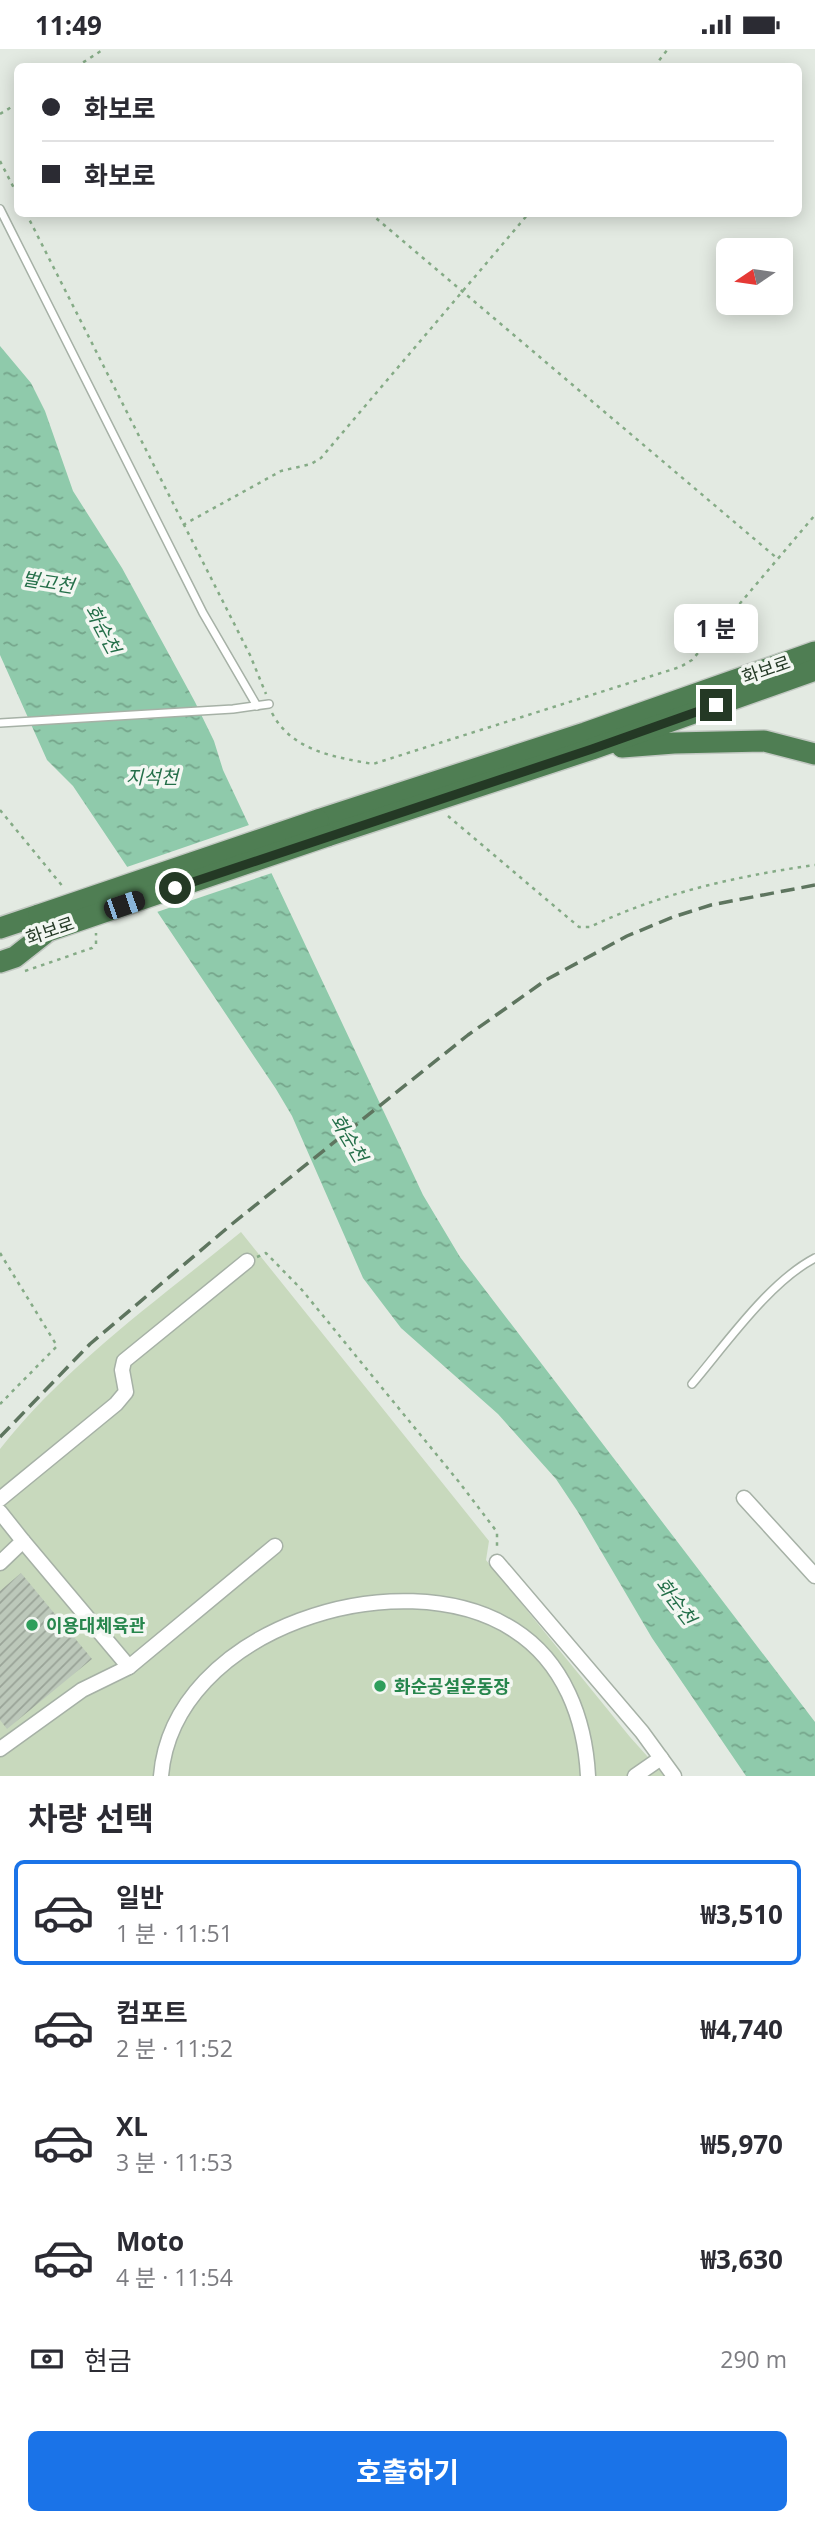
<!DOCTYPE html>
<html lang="ko">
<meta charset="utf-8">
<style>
:root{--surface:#fff;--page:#f7f7f7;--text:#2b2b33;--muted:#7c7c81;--line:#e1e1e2;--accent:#1a73e8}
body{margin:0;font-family:"Open Sans","Noto Sans KR",sans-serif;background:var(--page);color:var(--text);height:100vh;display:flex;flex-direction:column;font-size:26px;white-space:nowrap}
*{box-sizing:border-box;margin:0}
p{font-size:23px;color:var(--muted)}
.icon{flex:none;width:38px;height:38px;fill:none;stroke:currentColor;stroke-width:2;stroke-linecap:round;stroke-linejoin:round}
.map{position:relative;height:1727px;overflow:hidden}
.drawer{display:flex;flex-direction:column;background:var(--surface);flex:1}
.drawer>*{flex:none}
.banner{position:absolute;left:14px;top:14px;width:788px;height:154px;border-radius:10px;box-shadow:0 4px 18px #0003;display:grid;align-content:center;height:154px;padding:0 28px;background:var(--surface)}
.needle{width:46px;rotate:257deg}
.controls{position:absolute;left:716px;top:189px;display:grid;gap:14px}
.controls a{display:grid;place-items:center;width:77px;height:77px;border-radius:10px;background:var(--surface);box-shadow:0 4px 18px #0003;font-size:35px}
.end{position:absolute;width:32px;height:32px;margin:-16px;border:9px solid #243925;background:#fff;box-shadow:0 0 0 4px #fff}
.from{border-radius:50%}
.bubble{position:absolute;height:49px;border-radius:10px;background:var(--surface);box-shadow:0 4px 18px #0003;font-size:23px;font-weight:700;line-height:49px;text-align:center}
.car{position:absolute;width:21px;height:42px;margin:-21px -10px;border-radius:9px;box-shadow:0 0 5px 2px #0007;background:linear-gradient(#222 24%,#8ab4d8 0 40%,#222 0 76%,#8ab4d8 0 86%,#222 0)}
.banner b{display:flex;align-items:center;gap:24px;height:66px;font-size:26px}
.banner b+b{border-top:2px solid var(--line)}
.banner i{width:18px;height:18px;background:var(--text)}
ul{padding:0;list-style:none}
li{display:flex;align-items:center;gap:21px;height:105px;margin:0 14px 10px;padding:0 14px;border:4px solid transparent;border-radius:10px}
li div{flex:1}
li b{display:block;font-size:26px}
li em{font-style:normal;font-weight:700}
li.selected{border-color:var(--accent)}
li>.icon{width:63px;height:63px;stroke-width:1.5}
h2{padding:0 28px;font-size:32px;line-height:84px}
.pay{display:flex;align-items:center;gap:18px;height:77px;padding:0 28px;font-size:26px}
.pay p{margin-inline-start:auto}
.primary-button{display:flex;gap:14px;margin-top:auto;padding:14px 28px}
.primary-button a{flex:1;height:80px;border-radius:10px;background:var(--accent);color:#fff;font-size:28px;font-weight:700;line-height:80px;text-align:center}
.status{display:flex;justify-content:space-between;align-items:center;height:49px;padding:0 35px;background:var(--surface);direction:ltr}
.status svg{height:19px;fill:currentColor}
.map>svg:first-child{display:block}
</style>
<div class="status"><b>11:49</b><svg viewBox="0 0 49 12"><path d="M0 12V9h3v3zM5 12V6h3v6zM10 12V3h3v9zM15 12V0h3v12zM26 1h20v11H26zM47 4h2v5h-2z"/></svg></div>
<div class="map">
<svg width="815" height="1727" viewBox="0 0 815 1727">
<defs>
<pattern id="water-ripples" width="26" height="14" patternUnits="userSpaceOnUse" patternTransform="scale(1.75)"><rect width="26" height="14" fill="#8fcaab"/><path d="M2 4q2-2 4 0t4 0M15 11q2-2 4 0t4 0" fill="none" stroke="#75a58b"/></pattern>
<pattern id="building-hatch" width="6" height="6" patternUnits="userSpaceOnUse" patternTransform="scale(1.75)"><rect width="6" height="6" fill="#bcc8ba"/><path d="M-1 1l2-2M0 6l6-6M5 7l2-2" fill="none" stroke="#99a397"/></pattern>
</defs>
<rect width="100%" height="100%" fill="#e3eae2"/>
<path fill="#c8d9bd" d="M241 1183 489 1492 486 1511 630 1688 665 1727H0V1400C67 1315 158 1251 241 1183Z"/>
<path fill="url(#water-ripples)" d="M0 297 31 334 45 362 73 442 122 519 195 653 214 692 223 721 423 1146 460 1208 815 1673V1727H746L652 1589 578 1463 556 1430 498 1365 401 1279 363 1229 292 1067 276 1040 73 737 47 711 0 606Z"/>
<path fill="#e3eae2" d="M252 775 275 823 154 864 124 819Z"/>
<path fill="url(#building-hatch)" d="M21 1524 92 1610 7 1680 0 1671V1542Z"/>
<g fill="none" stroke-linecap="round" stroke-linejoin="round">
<g stroke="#a6b1a6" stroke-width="10">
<g id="service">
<path d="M0 160 203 564 257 657"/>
<path d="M0 674 233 660 269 655"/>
<path d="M692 1335C726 1295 769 1233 815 1209"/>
</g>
</g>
<g stroke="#a6b1a6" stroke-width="17">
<g id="minor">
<path d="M744 1449 815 1527"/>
<path d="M0 1450 116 1355 126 1343 122 1321 124 1312 247 1212"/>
<path d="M0 1463 23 1492 0 1514"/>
<path d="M23 1492 129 1618"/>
<path d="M497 1513 642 1683 674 1727"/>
<path d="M0 1700 82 1641 129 1618 275 1497"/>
<path d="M161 1727C173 1580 401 1508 514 1581 564 1613 585 1670 588 1727"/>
<path d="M635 1727 661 1709"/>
</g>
</g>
<g stroke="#c2c8c2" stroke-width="24">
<g id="trunk">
<path d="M622 698 674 694 764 692 815 705"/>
<path d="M318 771 585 684 815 603"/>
<path d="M327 787 592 700 815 621"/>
<path d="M0 879 39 866"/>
<path d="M0 913 15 908 48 882"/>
</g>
</g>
<g stroke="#85ab86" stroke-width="2.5" stroke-dasharray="3.5 5" stroke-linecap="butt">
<path d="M76 18 104 0"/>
<path d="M654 18 668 0"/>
<path d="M0 65 18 54"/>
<path d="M0 112 18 147"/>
<path d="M26 164 250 606 266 645"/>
<path d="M370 164 778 510"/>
<path d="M183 476 281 422 311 415 321 409 529 164"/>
<path d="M272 664C292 702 334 708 373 715L680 618 692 611 815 466"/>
<path d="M0 761 64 839"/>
<path d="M448 767 579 878H590C661 844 737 827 815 816"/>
<path d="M25 922 92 899 96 895V884"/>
<path d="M0 1204 57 1297 0 1355"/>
<path d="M257 1208 266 1204 302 1241 459 1433 497 1483V1499"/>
</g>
<use href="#service" stroke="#fff" stroke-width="7"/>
<use href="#minor" stroke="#fff" stroke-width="14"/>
<use href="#trunk" stroke="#4f7e53" stroke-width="21"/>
<path stroke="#5e755f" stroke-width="3.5" stroke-dasharray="14 7" stroke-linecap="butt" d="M0 1388 90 1295 232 1175 468 986 546 931 627 887 673 868 711 856 815 836"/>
<g stroke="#c2c8c2" stroke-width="24" stroke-linecap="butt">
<g id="trunk-bridge">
<path d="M39 866 318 771"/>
<path d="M48 882 327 787"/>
</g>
</g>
<use href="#trunk-bridge" stroke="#4f7e53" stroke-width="21"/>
</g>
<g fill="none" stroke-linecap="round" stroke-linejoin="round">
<path stroke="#243925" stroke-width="9" d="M175 839 592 700 716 656"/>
</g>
<g fill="#2e9e5b" stroke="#f3f7f2" stroke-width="2.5">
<circle cx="32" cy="1576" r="7"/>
<circle cx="380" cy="1637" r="7"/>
</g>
<g text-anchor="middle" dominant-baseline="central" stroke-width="7" stroke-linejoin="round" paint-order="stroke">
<g font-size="18" fill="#243925" stroke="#f3f7f2">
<text transform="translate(766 620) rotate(-19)">화보로</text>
<text transform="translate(50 881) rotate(-19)">화보로</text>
</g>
<g font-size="18" font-weight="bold" fill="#27864d" stroke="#f3f7f2" text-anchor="start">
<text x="46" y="1576">이용대체육관</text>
<text x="394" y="1637">화순공설운동장</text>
</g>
<g font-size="19" font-style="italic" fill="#246f49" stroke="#f3f7f2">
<text transform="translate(48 533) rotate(9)">벌고천</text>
<text transform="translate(103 580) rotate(62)">화순천</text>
<text x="152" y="728">지석천</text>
<text transform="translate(349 1089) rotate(59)">화순천</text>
<text transform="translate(676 1552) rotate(53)">화순천</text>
</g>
</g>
</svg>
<div class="controls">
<a><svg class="needle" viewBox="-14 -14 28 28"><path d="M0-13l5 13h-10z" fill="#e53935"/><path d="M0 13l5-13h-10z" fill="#7c7c81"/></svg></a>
</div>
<i class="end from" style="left:175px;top:839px"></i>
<i class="end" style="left:716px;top:656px"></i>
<div class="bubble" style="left:674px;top:555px;width:84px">1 분</div>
<i class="car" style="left:124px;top:856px;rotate:71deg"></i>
<div class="banner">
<b><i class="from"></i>화보로</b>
<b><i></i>화보로</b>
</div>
</div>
<section class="drawer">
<h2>차량 선택</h2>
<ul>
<li class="selected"><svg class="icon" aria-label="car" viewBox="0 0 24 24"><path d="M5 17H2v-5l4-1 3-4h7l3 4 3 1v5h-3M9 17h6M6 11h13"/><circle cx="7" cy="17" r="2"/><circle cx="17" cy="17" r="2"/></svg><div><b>일반</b><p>1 분 · 11:51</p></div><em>₩3,510</em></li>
<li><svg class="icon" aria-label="car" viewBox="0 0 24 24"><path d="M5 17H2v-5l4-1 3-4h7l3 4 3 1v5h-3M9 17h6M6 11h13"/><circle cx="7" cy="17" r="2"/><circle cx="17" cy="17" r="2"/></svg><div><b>컴포트</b><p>2 분 · 11:52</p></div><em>₩4,740</em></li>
<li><svg class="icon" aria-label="car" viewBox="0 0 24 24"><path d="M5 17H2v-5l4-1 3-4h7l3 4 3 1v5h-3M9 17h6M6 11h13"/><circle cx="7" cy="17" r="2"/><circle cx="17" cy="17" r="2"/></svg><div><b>XL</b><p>3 분 · 11:53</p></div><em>₩5,970</em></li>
<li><svg class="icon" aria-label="car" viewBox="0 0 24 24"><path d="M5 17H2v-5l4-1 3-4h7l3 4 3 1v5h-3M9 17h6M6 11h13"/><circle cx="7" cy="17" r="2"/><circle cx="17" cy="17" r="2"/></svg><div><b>Moto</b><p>4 분 · 11:54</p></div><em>₩3,630</em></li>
</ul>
<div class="pay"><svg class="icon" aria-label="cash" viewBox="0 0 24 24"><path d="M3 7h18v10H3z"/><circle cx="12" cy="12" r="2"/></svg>현금<p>290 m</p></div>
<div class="primary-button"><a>호출하기</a></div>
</section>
